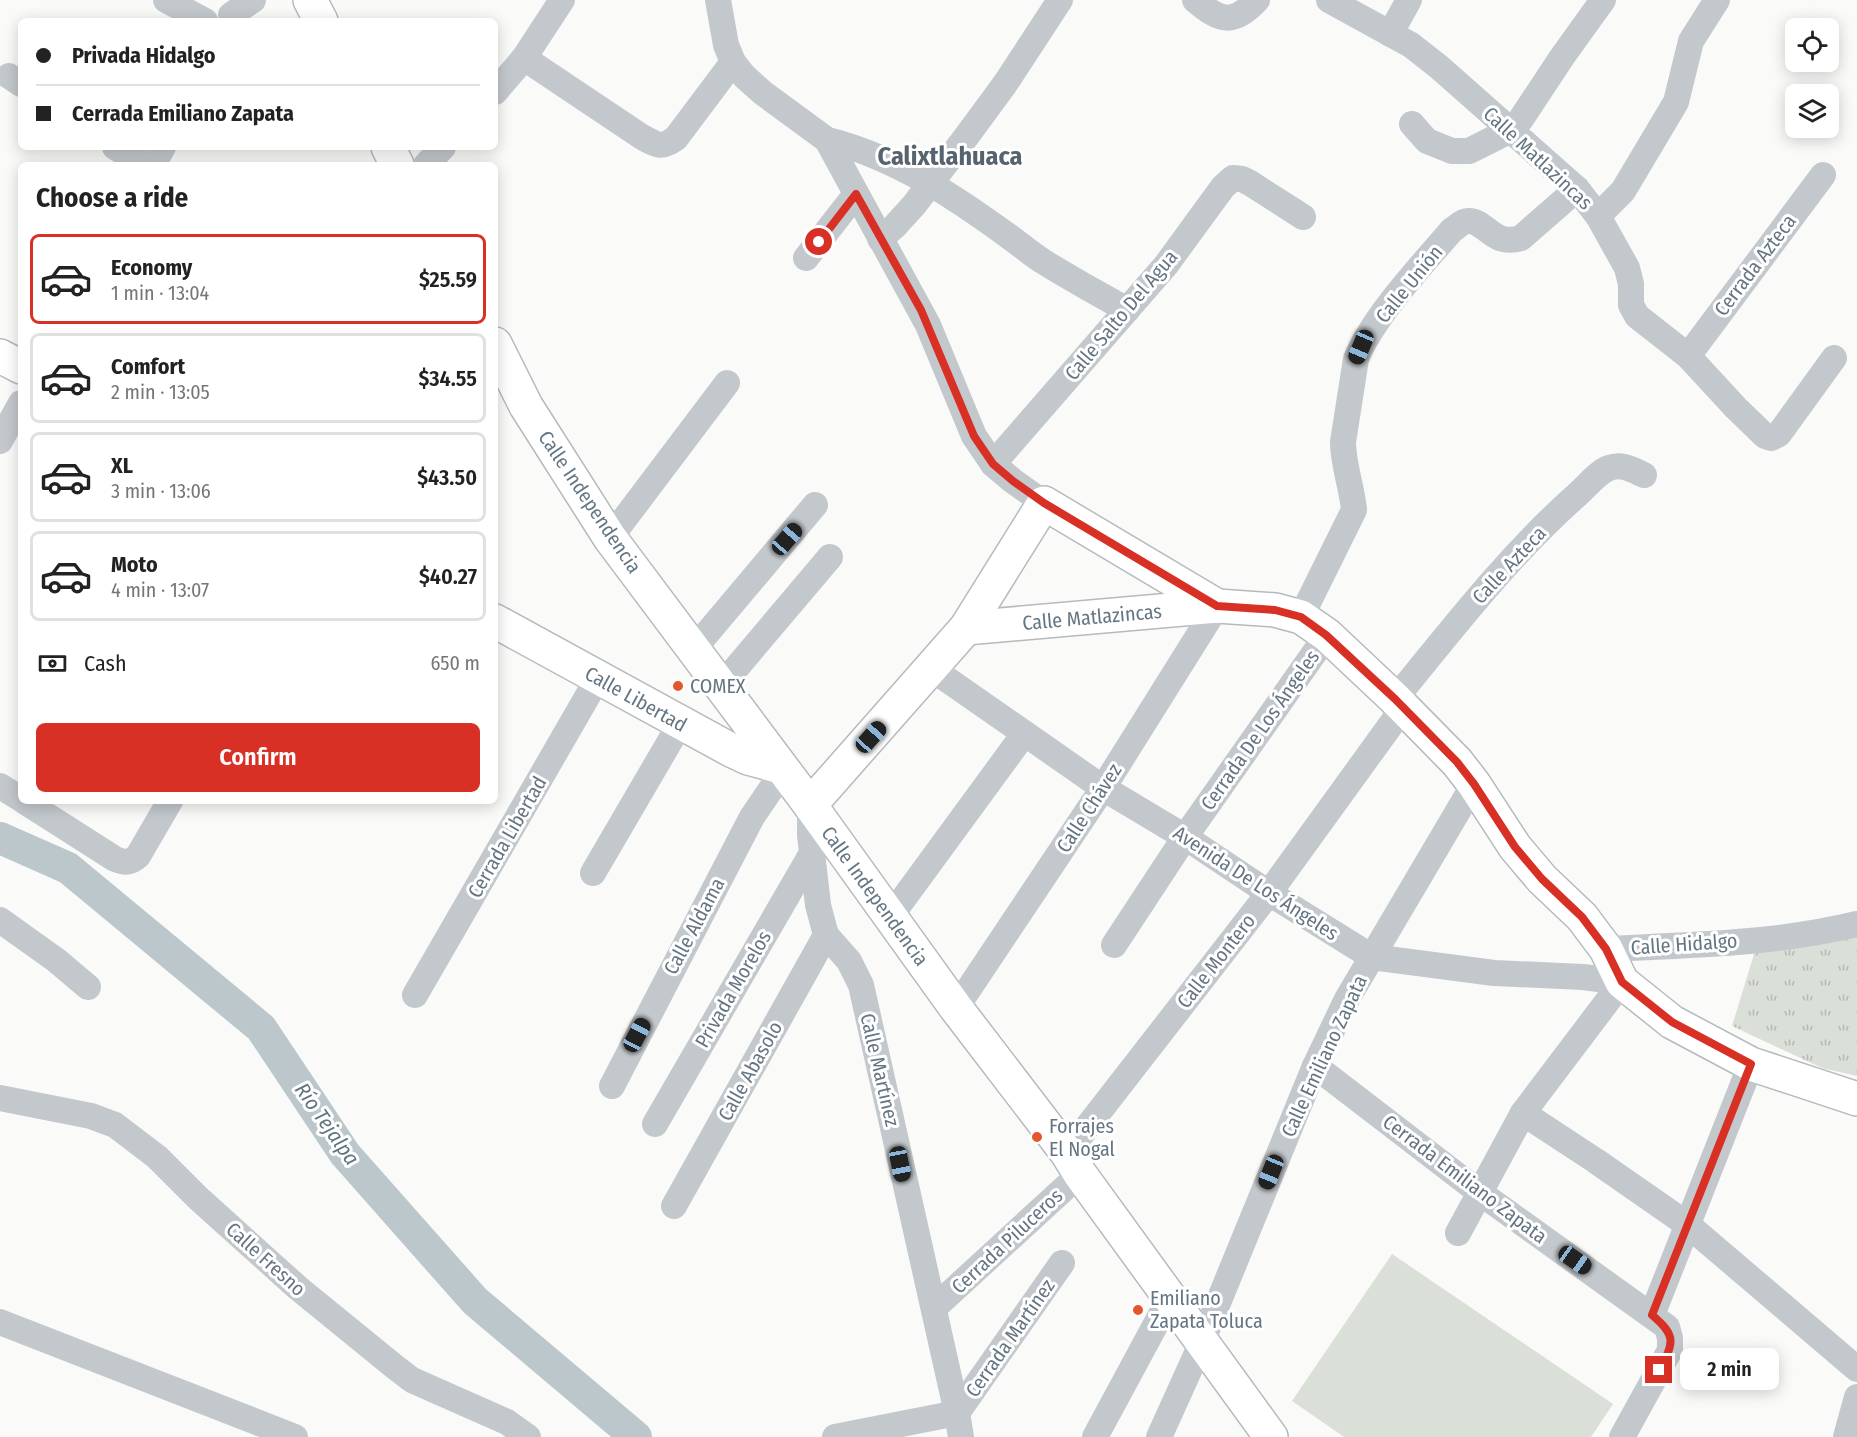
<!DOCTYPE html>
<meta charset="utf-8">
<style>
:root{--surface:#fff;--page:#f6f6f6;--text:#222;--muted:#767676;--line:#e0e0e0;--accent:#d93025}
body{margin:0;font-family:"Fira Sans Condensed",sans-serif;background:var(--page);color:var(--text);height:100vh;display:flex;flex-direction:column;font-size:22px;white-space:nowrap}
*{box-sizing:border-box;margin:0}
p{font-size:20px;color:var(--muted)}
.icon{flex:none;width:33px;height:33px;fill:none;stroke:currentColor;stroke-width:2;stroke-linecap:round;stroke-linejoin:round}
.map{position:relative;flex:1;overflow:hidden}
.panel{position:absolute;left:18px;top:162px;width:480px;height:642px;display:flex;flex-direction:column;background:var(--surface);border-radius:9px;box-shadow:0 3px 15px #0003}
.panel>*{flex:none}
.hud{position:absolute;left:18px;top:18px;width:480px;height:132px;border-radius:9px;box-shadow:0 3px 15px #0003;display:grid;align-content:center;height:132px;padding:0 18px;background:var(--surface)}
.buttons{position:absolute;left:1785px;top:18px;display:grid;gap:12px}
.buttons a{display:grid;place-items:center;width:54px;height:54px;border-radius:9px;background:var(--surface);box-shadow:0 3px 15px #0003;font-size:30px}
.end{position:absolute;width:27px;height:27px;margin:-14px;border:8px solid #d93025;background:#fff;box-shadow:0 0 0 3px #fff}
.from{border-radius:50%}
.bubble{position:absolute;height:42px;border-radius:9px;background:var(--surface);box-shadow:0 3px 15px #0003;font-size:20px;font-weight:600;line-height:42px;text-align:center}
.car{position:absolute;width:18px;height:36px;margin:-18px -9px;border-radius:8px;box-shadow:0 0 4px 2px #0007;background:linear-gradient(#222 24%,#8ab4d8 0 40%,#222 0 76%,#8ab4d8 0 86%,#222 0)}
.hud b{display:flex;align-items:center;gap:21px;height:57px;font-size:22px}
.hud b+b{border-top:2px solid var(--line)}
.hud i{width:15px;height:15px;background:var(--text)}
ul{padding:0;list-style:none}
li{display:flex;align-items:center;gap:18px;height:90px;margin:0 12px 9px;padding:0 6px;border:3px solid var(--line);border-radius:9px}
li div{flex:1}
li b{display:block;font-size:22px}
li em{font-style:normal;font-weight:600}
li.selected{border-color:var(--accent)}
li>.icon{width:54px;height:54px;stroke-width:1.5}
h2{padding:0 18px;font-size:27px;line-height:72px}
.pay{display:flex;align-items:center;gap:15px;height:66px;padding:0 18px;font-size:22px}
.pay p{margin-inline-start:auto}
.primary-button{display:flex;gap:12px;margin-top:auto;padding:12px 18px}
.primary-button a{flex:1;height:69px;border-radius:9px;background:var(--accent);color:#fff;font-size:24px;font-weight:600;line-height:69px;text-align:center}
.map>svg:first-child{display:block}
</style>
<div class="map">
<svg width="1857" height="1437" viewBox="0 0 1857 1437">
<defs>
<pattern id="grass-tufts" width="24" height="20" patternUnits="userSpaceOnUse" patternTransform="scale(1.5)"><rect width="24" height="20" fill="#dadfd7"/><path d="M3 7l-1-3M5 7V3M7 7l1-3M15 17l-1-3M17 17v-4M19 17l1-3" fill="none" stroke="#b4b9b4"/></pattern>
</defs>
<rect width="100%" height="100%" fill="#fafaf8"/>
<path fill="url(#grass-tufts)" d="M1857 935V1076L1822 1068 1732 1026 1755 951Z"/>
<path fill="#dadfd7" d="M1392 1254 1613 1404 1591 1437H1344L1292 1401Z"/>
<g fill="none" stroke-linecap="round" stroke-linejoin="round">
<path stroke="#bbc7cb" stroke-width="32" d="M0 838 68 868 261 1028 345 1154 475 1301 636 1437"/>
<g stroke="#b5babe" stroke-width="36">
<g id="major">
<path d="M310 0 321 21"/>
<path d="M388 147 397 165"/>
<path d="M495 344 526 406 610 538 810 805 956 1008 1067 1153 1080 1174 1271 1437"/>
<path d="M0 356 21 367"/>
<path d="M495 621 731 750 748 758 781 767"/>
<path d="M966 628 1217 606 1275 610 1301 617 1327 635 1395 699 1457 762 1474 784 1515 847 1542 879 1582 917 1606 949 1622 982 1672 1022 1751 1064 1857 1099"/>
<path d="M810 805 966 628 1044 503 1217 606"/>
</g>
</g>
<g stroke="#c3c8cc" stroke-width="26">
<path d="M166 0 205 21"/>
<path d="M718 0 726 45 733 62 744 76 763 93 827 140 928 325 974 436 993 464 1013 481 1044 503"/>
<path d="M1195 0C1221 22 1233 25 1257 0"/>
<path d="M1329 0 1411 45 1439 67 1577 189 1598 216 1627 268 1631 284V305L1637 316 1688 356 1736 408 1765 436 1771 438 1779 434 1834 358"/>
<path d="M231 15 253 0"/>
<path d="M1390 34 1409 0"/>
<path d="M524 58 642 137C657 145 661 149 676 138L733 62"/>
<path d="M9 76 21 84"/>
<path d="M495 92 524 58 562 0"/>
<path d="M1412 124 1427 141 1452 151H1469L1511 130 1521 119 1562 57 1603 0"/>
<path d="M827 140C893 156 952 195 1007 235 1020 244 1031 254 1044 262 1071 279 1099 294 1127 310"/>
<path d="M115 147 145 165"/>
<path d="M153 165 163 147"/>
<path d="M426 165 443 147"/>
<path d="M1598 216 1623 191 1676 102 1691 41 1717 0"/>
<path d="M880 239 894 227 914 205 966 137 1005 84 1060 0"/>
<path d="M806 258 856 194"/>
<path d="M1688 356 1823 175"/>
<path d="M0 441 21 403"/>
<path d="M993 464 1166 265 1223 187 1233 178 1242 179 1250 183 1303 217"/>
<path d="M610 538 727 383"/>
<path d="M1301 617 1354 510C1352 487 1343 465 1343 442L1356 359C1373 317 1421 266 1452 230 1457 227 1462 221 1468 221 1486 220 1492 247 1521 238L1577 189"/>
<path d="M693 650 815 505"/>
<path d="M932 669 1103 788 1185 837 1269 893 1372 957 1494 973 1583 977 1622 982"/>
<path d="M721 686 830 557"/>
<path d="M1395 699C1453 628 1509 555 1578 494 1587 486 1598 472 1609 468 1622 463 1633 470 1644 475"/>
<path d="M0 786 21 799"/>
<path d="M24 801 115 859C125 863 130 863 138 856L170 801"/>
<path d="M810 805V835L818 905 826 935 849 961 861 985 957 1413 961 1437"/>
<path d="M593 873 680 724"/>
<path d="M890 917 1024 734"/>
<path d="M0 920 56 960 88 987"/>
<path d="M1114 945 1185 837 1327 635"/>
<path d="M1606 949C1690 945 1775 944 1857 924"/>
<path d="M415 995 598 678"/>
<path d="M956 1008 1103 788 1217 606"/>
<path d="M1315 1066 1479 1192 1667 1327 1670 1338V1350L1622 1437"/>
<path d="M612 1086 752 817 784 770"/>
<path d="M0 1098 91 1116 115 1125 157 1157 198 1198 298 1288 395 1367 412 1380 507 1422 528 1437"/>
<path d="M1523 1113 1596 1161 1688 1225 1857 1369"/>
<path d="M655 1124 812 853"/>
<path d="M1067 1153 1269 893 1403 708"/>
<path d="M674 1206 826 935"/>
<path d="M1458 1233 1523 1113 1622 982"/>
<path d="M934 1308 1080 1174"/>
<path d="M1652 1315 1751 1064"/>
<path d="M0 1322 295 1437"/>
<path d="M957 1413 1062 1263"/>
<path d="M835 1437 957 1413"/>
<path d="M1095 1437 1170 1298"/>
<path d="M1159 1437 1202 1342 1315 1066 1347 999 1474 784"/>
<path d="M1846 1437 1857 1397"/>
</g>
<use href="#major" stroke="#fff" stroke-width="33"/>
</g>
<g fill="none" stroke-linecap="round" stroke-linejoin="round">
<path stroke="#d93025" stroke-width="8" d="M819 242 856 194 921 310 974 436 993 464 1013 481 1044 503 1217 606 1275 610 1301 617 1326 635 1395 699 1457 762 1474 784 1515 847 1542 879 1582 917 1606 949 1622 982 1672 1022 1751 1064 1652 1315C1677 1336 1674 1343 1659 1370"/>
</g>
<g fill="#e4572e" stroke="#fff" stroke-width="2">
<circle cx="678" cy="686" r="6"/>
<circle cx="1037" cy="1137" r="6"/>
<circle cx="1138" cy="1310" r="6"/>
</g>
<g text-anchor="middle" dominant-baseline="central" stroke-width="6" stroke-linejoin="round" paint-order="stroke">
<g font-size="20" fill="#657683" stroke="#fff">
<text transform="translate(1538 158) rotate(43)">Calle Matlazincas</text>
<text transform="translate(1755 265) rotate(-53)">Cerrada Azteca</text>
<text transform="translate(1409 284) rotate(-51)">Calle Unión</text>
<text transform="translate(1121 315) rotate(-50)">Calle Salto Del Agua</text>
<text transform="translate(590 502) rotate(56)">Calle Independencia</text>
<text transform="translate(1509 565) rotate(-47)">Calle Azteca</text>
<text transform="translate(1092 617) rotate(-5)">Calle Matlazincas</text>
<text transform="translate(636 699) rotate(29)">Calle Libertad</text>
<text transform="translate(1260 730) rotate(-55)">Cerrada De Los Ángeles</text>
<text transform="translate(1089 808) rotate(-57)">Calle Chávez</text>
<text transform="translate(507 837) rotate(-60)">Cerrada Libertad</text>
<text transform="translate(1256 883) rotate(33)">Avenida De Los Ángeles</text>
<text transform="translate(875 896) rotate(54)">Calle Independencia</text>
<text transform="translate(694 926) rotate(-62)">Calle Aldama</text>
<text transform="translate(1684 944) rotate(-4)">Calle Hidalgo</text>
<text transform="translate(1216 961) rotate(-52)">Calle Montero</text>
<text transform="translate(733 989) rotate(-60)">Privada Morelos</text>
<text transform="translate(1324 1056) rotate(-65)">Calle Emiliano Zapata</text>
<text transform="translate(880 1070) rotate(77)">Calle Martínez</text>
<text transform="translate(750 1071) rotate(-61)">Calle Abasolo</text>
<text transform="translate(1465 1179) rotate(37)">Cerrada Emiliano Zapata</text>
<text transform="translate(1007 1241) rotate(-43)">Cerrada Piluceros</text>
<text transform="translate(266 1259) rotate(42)">Calle Fresno</text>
<text transform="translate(1010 1338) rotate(-55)">Cerrada Martínez</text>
</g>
<g font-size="20" fill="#657683" stroke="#fff" text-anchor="start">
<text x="690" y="686">COMEX</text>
<text x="1049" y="1126">Forrajes<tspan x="1049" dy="23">El Nogal</tspan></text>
<text x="1150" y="1298">Emiliano<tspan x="1150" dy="23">Zapata Toluca</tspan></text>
</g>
<g font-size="21" font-style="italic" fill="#60757c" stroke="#fff">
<text transform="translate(327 1124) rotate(55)">Río Tejalpa</text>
</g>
<g font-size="26" font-weight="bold" fill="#57646e" stroke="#fff">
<text x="950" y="156">Calixtlahuaca</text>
</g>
</g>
</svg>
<div class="buttons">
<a><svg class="icon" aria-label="locate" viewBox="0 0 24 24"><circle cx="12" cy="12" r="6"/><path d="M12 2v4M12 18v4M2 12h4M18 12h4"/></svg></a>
<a><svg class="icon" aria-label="layers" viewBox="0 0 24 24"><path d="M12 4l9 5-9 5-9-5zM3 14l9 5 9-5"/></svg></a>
</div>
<i class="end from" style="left:819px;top:242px"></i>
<i class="end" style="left:1659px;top:1370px"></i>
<div class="bubble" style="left:1680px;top:1348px;width:99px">2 min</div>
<i class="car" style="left:1361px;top:347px;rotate:203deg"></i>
<i class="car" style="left:787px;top:539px;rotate:41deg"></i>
<i class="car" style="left:871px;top:737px;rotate:42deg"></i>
<i class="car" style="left:637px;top:1035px;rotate:28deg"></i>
<i class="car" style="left:900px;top:1164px;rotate:169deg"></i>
<i class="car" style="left:1271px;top:1172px;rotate:202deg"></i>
<i class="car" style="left:1575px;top:1260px;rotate:125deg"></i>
<div class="hud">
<b><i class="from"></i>Privada Hidalgo</b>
<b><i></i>Cerrada Emiliano Zapata</b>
</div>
<section class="panel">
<h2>Choose a ride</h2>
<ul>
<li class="selected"><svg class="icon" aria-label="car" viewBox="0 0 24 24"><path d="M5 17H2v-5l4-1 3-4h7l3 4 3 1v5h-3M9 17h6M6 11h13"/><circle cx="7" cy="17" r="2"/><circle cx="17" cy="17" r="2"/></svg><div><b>Economy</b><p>1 min · 13:04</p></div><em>$25.59</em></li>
<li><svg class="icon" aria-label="car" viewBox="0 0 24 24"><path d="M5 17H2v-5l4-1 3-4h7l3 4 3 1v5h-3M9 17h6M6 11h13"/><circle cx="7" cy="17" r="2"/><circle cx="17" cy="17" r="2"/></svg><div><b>Comfort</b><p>2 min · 13:05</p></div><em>$34.55</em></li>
<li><svg class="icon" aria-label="car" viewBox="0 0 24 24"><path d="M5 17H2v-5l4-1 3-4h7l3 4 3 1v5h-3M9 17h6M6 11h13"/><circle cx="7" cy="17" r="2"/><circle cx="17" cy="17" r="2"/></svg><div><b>XL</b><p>3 min · 13:06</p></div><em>$43.50</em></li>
<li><svg class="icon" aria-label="car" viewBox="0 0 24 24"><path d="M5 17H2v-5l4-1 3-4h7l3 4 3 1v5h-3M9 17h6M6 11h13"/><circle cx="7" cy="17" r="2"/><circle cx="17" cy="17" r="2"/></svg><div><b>Moto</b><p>4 min · 13:07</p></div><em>$40.27</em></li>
</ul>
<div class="pay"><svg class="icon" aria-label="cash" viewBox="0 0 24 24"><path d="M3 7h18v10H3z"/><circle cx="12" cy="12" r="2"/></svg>Cash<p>650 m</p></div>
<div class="primary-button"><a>Confirm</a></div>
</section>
</div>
